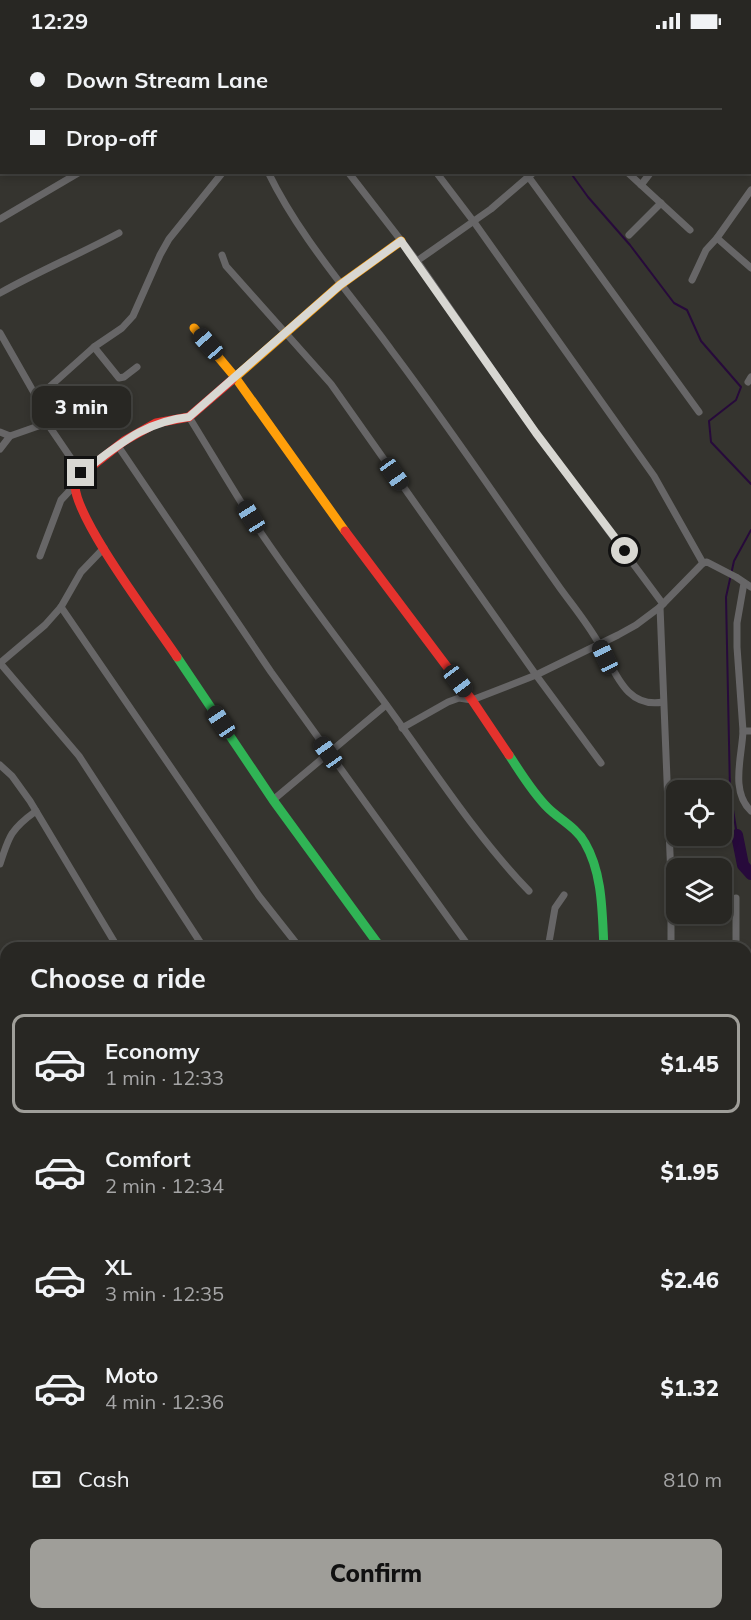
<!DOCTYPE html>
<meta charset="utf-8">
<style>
:root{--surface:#282723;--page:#302f2b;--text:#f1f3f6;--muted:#a5a5a6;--line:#444441;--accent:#9f9e99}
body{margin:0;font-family:Mulish,sans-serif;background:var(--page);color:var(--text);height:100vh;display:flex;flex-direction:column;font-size:22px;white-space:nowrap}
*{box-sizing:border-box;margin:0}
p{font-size:20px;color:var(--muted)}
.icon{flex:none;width:33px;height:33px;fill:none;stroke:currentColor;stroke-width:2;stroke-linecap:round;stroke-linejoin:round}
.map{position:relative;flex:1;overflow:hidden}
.drawer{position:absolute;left:0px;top:900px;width:752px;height:678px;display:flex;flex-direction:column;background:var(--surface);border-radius:18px 18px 0 0;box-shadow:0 3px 9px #0003,0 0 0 2px var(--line)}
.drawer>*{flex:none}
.guide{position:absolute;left:0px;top:0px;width:752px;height:132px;box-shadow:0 3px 9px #0003,0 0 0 2px var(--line);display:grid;align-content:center;height:132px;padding:0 30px;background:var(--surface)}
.controls{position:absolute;left:666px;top:738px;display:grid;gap:12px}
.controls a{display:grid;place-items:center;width:66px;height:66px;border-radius:12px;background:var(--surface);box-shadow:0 3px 9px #0003,0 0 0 2px var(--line);font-size:30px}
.end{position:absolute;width:27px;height:27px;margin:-14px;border:8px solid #d8d7d2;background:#111;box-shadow:0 0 0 3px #111}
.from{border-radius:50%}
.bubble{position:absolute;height:42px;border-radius:12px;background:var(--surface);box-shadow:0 3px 9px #0003,0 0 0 2px var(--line);font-size:20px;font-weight:800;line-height:42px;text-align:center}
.car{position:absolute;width:18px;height:36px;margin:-18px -9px;border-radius:8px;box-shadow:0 0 4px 2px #0007;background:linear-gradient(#222 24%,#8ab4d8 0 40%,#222 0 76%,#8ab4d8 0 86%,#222 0)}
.guide b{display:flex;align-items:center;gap:21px;height:57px;font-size:22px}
.guide b+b{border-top:2px solid var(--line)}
.guide i{width:15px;height:15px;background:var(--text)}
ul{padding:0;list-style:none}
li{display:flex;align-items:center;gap:18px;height:99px;margin:0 12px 9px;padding:0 18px;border:3px solid transparent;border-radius:12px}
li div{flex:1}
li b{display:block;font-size:22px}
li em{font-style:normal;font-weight:800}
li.on{border-color:var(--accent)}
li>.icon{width:54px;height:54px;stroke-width:1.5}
h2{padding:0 30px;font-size:27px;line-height:72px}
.pay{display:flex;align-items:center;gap:15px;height:66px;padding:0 30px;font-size:22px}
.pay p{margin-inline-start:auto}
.action{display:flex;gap:12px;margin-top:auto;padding:12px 30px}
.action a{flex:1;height:69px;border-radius:12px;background:var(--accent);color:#111;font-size:24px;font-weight:800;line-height:69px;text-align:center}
.status{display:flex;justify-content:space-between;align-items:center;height:42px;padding:0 30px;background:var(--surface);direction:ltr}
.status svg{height:16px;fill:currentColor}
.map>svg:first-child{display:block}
</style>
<div class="status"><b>12:29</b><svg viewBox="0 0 49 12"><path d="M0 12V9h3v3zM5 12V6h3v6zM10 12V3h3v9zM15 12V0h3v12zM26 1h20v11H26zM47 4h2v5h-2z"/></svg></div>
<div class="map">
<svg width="751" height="1578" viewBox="0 0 751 1578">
<rect width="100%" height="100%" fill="#35342f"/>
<path fill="#403e31" d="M0 1049H6V1572H319L317 1578H0Z"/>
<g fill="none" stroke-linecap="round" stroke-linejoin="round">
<g stroke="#270a3b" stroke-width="2">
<path d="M498 0 499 2"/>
<path d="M570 130 588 155 630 203 674 261 687 268 701 299 741 345 736 358 709 379 711 400 751 442"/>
<path d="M737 793 730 749 726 555 734 519 751 488"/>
</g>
<g stroke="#270a3b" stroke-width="12">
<path d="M737 793 743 823 751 832"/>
<path d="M746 1391 751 1389"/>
<path d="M558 1578 561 1572"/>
</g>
<g stroke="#676667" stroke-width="7">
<path d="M345 0 346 2"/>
<path d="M422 0 423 2"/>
<path d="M16 2 23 0"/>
<path d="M128 2 130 0"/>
<path d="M188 2 189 0"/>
<path d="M333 2 335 0"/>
<path d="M606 2 607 0"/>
<path d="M690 2 691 0"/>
<path d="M0 6 2 5"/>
<path d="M750 35 751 33"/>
<path d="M0 96 2 95"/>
<path d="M268 130C300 196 349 250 392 309 450 386 504 467 560 546 573 564 588 582 599 602 615 628 625 667 663 660"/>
<path d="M348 130 417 219 536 391 663 562"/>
<path d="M436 130 474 180 654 434 703 521 707 520 736 535 751 545"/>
<path d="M525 130 699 370"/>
<path d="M627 130 690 188"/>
<path d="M641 143 651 130"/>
<path d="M0 177 80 130"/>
<path d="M629 193 661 161"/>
<path d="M717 196 751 226"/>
<path d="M222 213 226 224 331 342 536 633 601 721"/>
<path d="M417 219 491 167 534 130"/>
<path d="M692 238 706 208 717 196 751 148"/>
<path d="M0 251C39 229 80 212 119 191"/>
<path d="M0 291 37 356 47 381 81 431"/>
<path d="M94 305 119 336 124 335 137 325"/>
<path d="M748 340 751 335"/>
<path d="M37 356 94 305 122 286 133 274 160 213 169 197 223 130"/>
<path d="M189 375C210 409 230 443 251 476 293 540 340 600 385 661 432 725 474 792 529 849"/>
<path d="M0 390 10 394"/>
<path d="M118 404 271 630 470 906"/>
<path d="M0 407 10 394 47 381"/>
<path d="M40 514 61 458 75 443"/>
<path d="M61 565 259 854 300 906"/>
<path d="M660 565 671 836V906"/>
<path d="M0 621 79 714 204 906"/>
<path d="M0 621 45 583 61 565 81 530 104 506"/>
<path d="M402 686 448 660 459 656 472 658 536 633 618 593 636 583 660 565 703 521"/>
<path d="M743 689 737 605V581L744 541"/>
<path d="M751 689H743C742 715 730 749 751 769"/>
<path d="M0 723 12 734 30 759 118 906"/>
<path d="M273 758 386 663"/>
<path d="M0 822C9 794 11 787 36 769"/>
<path d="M548 906 555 866 564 853"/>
<path d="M736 906V856"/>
<path d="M0 954 6 955"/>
<path d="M746 1010H751"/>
<path d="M0 1045 6 1046"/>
<path d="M683 1572V1578"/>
<path d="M325 1578 327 1572"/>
<path d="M452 1578 455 1572"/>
<path d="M618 1578V1572"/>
<path d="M748 1578V1535L751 1508"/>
</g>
<g stroke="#30b455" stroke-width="9">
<path d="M177 615 273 758 381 906"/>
<path d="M509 713C521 731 532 750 548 766 559 777 577 786 585 801 603 832 602 871 604 906"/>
</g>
<g stroke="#ff9f0a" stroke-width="9">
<path d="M598 0 600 2"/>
<path d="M194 286 235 335 345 489"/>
<path d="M232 338 340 243 401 199"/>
</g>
<g stroke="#e5322d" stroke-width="9">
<path d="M750 126 751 127"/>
<path d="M345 489 472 658 509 713"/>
<path d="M177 615C155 582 75 477 75 443L87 428 124 399 156 381 189 375 232 338"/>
</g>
</g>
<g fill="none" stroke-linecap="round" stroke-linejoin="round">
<path stroke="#d8d7d2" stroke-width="8" d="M81 431C117 405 142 380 189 375L340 243 401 199 536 391 625 509"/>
</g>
</svg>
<div class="controls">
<a><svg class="icon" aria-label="locate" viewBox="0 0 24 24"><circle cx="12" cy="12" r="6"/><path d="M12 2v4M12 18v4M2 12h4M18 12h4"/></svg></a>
<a><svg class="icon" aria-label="layers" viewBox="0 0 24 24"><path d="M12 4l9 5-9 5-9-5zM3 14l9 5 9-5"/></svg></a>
</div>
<i class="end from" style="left:625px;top:509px"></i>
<i class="end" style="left:81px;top:431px"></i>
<div class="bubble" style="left:32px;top:344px;width:99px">3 min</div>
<i class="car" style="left:208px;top:302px;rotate:319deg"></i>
<i class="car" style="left:394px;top:432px;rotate:145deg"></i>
<i class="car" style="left:251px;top:475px;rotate:328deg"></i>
<i class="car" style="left:605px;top:615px;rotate:335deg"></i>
<i class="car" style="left:458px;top:639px;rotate:143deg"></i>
<i class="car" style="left:221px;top:680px;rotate:326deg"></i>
<i class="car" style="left:328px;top:711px;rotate:325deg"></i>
<div class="guide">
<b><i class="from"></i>Down Stream Lane</b>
<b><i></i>Drop-off</b>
</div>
<section class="drawer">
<h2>Choose a ride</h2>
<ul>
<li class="on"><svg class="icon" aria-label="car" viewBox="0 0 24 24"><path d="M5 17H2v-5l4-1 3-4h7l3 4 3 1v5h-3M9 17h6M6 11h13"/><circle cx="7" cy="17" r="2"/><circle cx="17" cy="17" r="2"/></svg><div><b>Economy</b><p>1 min · 12:33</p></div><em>$1.45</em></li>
<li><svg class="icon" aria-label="car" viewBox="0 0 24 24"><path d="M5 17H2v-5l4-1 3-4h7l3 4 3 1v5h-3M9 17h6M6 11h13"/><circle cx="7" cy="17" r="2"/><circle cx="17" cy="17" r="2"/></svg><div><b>Comfort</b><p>2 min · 12:34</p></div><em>$1.95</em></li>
<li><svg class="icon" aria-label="car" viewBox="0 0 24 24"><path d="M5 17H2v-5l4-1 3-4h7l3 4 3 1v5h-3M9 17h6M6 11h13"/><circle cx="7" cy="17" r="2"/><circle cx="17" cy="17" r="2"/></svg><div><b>XL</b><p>3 min · 12:35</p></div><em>$2.46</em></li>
<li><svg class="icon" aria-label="car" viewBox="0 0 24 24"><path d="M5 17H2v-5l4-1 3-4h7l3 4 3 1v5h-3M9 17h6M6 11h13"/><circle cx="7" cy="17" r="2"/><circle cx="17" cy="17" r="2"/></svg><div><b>Moto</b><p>4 min · 12:36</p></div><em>$1.32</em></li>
</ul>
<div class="pay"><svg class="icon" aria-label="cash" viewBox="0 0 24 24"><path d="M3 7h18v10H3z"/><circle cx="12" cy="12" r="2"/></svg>Cash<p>810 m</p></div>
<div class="action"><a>Confirm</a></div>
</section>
</div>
